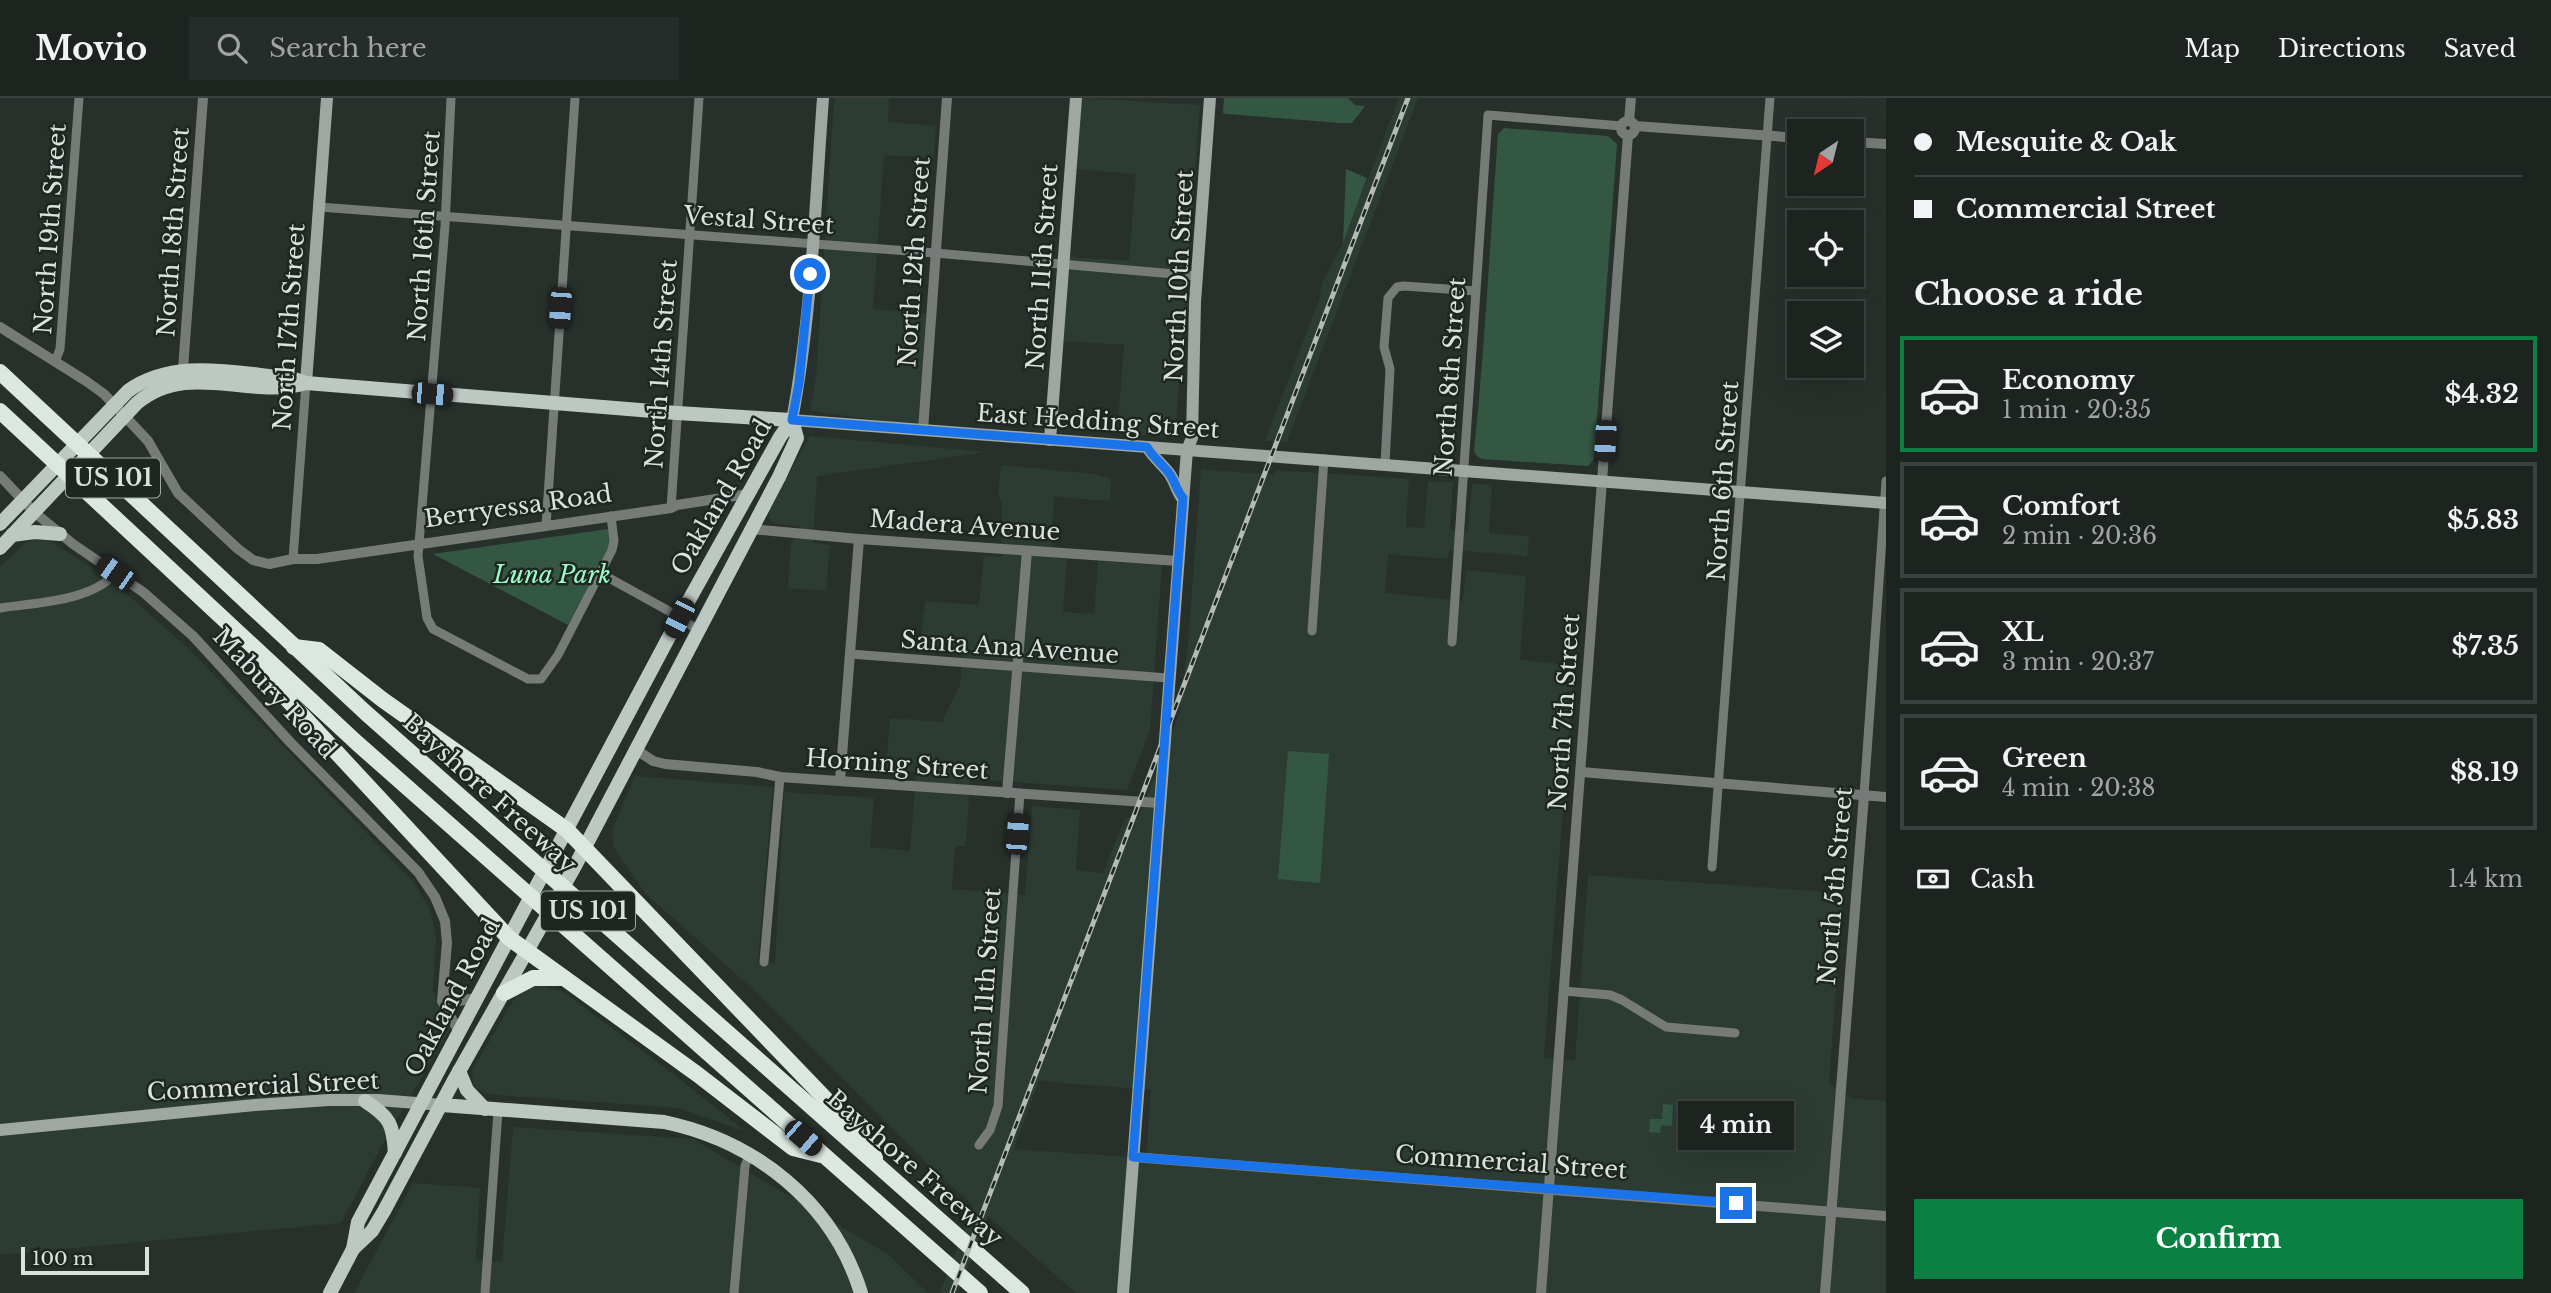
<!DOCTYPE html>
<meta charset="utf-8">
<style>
:root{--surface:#1d2420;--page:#252c29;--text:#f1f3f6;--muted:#a0a4a5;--line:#3b413e;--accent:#0b8043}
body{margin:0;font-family:"Libre Baskerville",serif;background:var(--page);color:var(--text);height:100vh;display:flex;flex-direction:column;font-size:26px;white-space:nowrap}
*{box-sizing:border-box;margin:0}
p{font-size:23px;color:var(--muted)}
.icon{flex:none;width:38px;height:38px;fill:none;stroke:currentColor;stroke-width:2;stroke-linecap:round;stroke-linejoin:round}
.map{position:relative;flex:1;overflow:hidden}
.drawer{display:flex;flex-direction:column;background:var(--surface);width:665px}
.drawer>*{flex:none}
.top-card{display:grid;align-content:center;height:154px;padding:0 28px;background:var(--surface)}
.needle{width:46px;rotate:215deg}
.fabs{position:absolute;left:1787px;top:21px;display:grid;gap:14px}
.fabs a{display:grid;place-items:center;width:77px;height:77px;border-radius:0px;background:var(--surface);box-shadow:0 7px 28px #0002,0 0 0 2px var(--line);font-size:35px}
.scale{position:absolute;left:21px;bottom:18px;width:128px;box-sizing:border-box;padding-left:7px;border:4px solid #dbe1dd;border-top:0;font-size:19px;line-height:24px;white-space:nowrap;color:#dbe1dd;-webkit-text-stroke:5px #1d2621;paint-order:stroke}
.end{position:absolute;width:32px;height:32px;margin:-16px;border:9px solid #1a73e8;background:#fff;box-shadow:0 0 0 4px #fff}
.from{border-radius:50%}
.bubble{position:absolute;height:49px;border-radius:0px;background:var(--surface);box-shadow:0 7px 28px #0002,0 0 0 2px var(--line);font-size:23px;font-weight:700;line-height:49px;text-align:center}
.car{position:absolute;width:21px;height:42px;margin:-21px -10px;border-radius:9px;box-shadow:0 0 5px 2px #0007;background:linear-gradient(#222 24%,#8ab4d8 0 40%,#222 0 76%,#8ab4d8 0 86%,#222 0)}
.top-card b{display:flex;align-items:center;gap:24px;height:66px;font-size:26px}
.top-card b+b{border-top:2px solid var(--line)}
.top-card i{width:18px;height:18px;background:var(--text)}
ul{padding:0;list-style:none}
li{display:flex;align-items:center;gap:21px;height:116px;margin:0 14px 10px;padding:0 14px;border:4px solid var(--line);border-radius:0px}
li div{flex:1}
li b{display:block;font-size:26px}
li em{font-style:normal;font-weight:700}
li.active{border-color:var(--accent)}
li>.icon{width:63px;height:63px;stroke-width:1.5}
h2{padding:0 28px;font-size:32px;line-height:84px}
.pay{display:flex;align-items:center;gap:18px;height:77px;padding:0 28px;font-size:26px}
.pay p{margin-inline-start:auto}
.cta{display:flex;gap:14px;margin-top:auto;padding:14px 28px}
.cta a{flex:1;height:80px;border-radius:0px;background:var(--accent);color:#fff;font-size:28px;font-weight:700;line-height:80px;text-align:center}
header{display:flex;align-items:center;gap:42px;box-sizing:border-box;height:98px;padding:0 35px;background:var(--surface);border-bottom:2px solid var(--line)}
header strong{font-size:33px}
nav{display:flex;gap:38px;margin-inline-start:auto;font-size:24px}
.search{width:490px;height:63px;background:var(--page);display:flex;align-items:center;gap:18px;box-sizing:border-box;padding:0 24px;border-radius:0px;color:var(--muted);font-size:26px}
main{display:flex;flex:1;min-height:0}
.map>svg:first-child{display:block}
</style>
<header>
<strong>Movio</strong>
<div class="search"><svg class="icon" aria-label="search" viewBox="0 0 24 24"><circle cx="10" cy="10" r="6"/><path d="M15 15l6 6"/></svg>Search here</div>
<nav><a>Map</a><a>Directions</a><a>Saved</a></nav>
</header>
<main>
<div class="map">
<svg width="1886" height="1195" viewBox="0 0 1886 1195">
<rect width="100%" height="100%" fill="#27302a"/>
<g fill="#2c3c33" fill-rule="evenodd">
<path d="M834 0H889L888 24 936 28 934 60 884 57 873 211 926 215 919 328 810 313 816 279Z"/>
<path d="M1081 0 1200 7 1175 340 1117 335 1124 247 1064 243 1070 159 1129 163 1136 76 1076 71Z"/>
<path d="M1399 0H1418L1287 344 1265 343 1319 202 1322 185 1343 145Z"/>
<path d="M810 338 987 354 817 378 813 445 830 447 826 493 788 490 791 445 801 428 776 426 769 421V411Z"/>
<path d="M1001 367 1095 376 1111 381 1110 403 1054 399 1051 459 1067 461 1063 514 1094 516 1098 463 1162 467 1150 632 1127 692 970 681 966 748H955L952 791 1025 797 1032 708 1080 712 1076 772 1103 775 1125 720H1138L1182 610 1179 609 1188 546 1201 371 1274 377 1276 372 1409 381 1406 429 1424 430 1428 383 1453 384 1450 432 1468 434 1472 386 1492 387 1489 435 1529 438 1527 458 1449 452 1448 461 1388 456 1385 495 1463 503 1466 472 1526 478 1520 562 1574 567 1544 960 1575 962 1588 777 1843 795 1829 985 1851 1000 1886 1003V1195H1076L988 1118 958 1195H940L973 1107 929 1068 756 894 645 795 614 750 612 732 635 678 773 689 758 863 775 866 784 694 874 700 870 749 910 753 916 674 886 671 890 620 942 624 960 587 962 557 920 553 923 520 921 517H924L925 503 979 507 984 458 1001 459 1002 404 998 398ZM1039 983 1151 992 1146 1060 1014 1051Z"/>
<path d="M44 439 110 481 190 552 413 783 430 811 436 838 433 893 450 931 386 1040 341 1125 0 1157V469L25 445Z"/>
<path d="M538 887 562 893 672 975 745 1033 678 1010 484 996 473 986 472 972 519 893Z"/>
<path d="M513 1029 693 1041 889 1157 928 1195H354L413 1085 480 1090 476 1162 502 1164Z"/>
</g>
<g fill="#345744">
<path d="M1224 0H1348L1355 7 1365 8 1352 25H1340L1227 16 1223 15Z"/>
<path d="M1504 30 1608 38 1617 46 1594 361 1588 368 1482 361 1478 359 1474 354C1485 248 1490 142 1498 36Z"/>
<path d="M1346 71 1367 80 1343 145Z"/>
<path d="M608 431 610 446 568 527 433 456Z"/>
<path d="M1288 653 1329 656 1320 785 1278 781Z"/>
<path d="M1663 1006 1673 1007 1672 1028 1661 1027 1660 1035 1649 1034 1650 1021H1662Z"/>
</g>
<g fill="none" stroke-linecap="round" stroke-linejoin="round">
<g stroke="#767b78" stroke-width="9">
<path d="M451 0 445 128 418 458 427 520 433 531 528 581H541L558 557 612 452 614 443 611 418"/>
<path d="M319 109 935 155 1197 178"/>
<path d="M55 264 60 251 79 0"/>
<path d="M1385 366 1390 271 1384 249 1388 200 1397 189 1404 188 1475 193"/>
<path d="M671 410 699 0"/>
<path d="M546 428 575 0"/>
<path d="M293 461 306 285"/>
<path d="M600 475 667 512 698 532"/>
<path d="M0 510C34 505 93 503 115 475"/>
<path d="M1312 533 1324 361"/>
<path d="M1452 544 1488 17 1622 28"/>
<path d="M850 556 1168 580"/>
<path d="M1864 697 1886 383"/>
<path d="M1712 769 1770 0"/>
<path d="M764 864 780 679"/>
<path d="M1564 893 1610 897 1622 902 1666 929 1735 935"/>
<path d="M979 1047 990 1032 998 1008 1020 695"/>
<path d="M485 1195 498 1013"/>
<path d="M734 1195 745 1068 750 1055"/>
</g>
<g stroke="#767b78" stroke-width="10">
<path d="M1629 23 1631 0"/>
<circle cx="1628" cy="30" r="7"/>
<path d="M1635 28 1799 40"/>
<path d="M1852 44 1886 46"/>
<path d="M0 229 86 283 104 296 148 343 178 395 238 451 253 462 269 466 293 461H317L671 410 677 407 748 396"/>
<path d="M183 271 203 0"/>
<path d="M923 332 947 0"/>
<path d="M0 378 34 414 73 446 143 494 193 538 290 644 418 774 435 799 445 823 447 845 442 903 459 934"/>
<path d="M750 431 859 441 1178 463"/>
<path d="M635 651 653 663 665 666 757 674 780 679 1159 705"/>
<path d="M1581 674 1886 699"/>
<path d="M840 683 859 441"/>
<path d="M1007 695 1027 453"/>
<path d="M444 887 450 896 459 903 476 900"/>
<path d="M1133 1059 1886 1118"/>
<path d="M1541 1195 1628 37"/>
<path d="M1825 1195 1864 697"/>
</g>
<g stroke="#9fa7a2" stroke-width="12">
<path d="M823 0C815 107 812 216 792 322L1886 405"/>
<path d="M306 285 327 0"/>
<path d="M1050 342 1076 0"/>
<path d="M1147 349C1153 359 1162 366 1169 375 1175 383 1176 392 1182 400"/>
<path d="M0 1032 255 1007 329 1002H378L442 1007"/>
<path d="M1123 1195 1187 352 1192 340 1195 204 1210 0"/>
</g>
<g stroke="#bec8c2" stroke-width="14">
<path d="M0 426 128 293C175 259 237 276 291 280L306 285 677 315 792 322"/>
<path d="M12 437 35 434 60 436"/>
<path d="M0 450 137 305C188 262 249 302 306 285"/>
<path d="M459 973 467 992 485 1011"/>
<path d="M365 1003C390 1019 393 1026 395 1055"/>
<path d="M442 1007 664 1024C755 1043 833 1104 861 1195"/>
<path d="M353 1151 372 1133 384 1113 453 984 575 768 779 379 797 340 792 322"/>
<path d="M330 1195 353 1151 358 1124 679 520 780 339 792 322"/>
</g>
<g stroke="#dbe7df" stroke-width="16">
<path d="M0 274 366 615 1022 1195"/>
<path d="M0 313 357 645 980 1195"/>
<path d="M294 549 319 552 383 602 567 732 864 1041 875 1060"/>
<path d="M267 565 274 587 509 840 697 976 793 1050 821 1057"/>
<path d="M504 895 533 880H564"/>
</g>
<g stroke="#b4bbb6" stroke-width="5">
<path id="rail" d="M952 1195 1408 0"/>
</g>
<use href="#rail" stroke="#1d2621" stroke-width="2.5" stroke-dasharray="8" stroke-linecap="butt"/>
</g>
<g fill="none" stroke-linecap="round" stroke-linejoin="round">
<path stroke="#1a73e8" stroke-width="9" d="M810 176 799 285 792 322 1147 349C1153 359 1162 366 1169 375 1175 383 1176 392 1183 400L1133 1059 1736 1105"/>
</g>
<g text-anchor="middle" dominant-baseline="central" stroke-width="5" stroke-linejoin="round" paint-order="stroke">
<g fill="#1d2621" stroke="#a2a9a5" stroke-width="2">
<rect x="66" y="360.5" width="94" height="39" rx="5"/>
<rect x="541" y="793.5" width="94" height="39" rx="5"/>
</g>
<g font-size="23" font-weight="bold" fill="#dbe1dd">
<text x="113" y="380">US 101</text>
<text x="588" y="813">US 101</text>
</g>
<g font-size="24" fill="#dbe1dd" stroke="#1d2621">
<text transform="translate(759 122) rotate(4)">Vestal Street</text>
<text transform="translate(50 131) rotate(-86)">North 19th Street</text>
<text transform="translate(173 134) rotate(-86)">North 18th Street</text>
<text transform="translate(424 138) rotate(-86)">North 16th Street</text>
<text transform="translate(914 164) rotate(-86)">North 12th Street</text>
<text transform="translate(1042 169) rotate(-86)">North 11th Street</text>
<text transform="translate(1179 178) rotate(-87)">North 10th Street</text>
<text transform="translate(289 229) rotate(-86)">North 17th Street</text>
<text transform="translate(661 266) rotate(-86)">North 14th Street</text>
<text transform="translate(1450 279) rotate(-86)">North 8th Street</text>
<text transform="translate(1098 323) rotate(4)">East Hedding Street</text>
<text transform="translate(1723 383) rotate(-86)">North 6th Street</text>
<text transform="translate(721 399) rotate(-60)">Oakland Road</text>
<text transform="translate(518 408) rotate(-8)">Berryessa Road</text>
<text transform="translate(965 427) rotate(4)">Madera Avenue</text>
<text transform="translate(1010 549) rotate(4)">Santa Ana Avenue</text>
<text transform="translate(275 595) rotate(47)">Mabury Road</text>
<text transform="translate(1564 614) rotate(-86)">North 7th Street</text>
<text transform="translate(897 666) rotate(4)">Horning Street</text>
<text transform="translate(490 695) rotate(42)">Bayshore Freeway</text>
<text transform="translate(1835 788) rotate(-85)">North 5th Street</text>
<text transform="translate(985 893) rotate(-86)">North 11th Street</text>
<text transform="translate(452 899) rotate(-62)">Oakland Road</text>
<text transform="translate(263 988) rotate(-3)">Commercial Street</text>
<text transform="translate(1511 1064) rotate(4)">Commercial Street</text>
<text transform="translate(915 1070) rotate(41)">Bayshore Freeway</text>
</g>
<g font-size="24" font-style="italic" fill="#9dfac7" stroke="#1d2621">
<text x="552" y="476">Luna Park</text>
</g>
</g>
</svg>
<div class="fabs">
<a><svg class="needle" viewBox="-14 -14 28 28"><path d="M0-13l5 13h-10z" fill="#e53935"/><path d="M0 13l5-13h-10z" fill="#a0a4a5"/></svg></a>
<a><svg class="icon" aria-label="locate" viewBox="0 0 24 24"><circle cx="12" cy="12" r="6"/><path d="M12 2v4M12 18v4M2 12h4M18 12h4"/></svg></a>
<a><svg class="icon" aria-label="layers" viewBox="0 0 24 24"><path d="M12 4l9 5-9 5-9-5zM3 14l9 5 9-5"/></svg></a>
</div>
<div class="scale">100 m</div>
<i class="end from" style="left:810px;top:176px"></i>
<i class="end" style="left:1736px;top:1105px"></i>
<div class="bubble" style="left:1678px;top:1003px;width:116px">4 min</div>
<i class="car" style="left:560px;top:210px;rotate:184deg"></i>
<i class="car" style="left:432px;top:296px;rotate:95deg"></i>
<i class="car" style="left:1605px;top:343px;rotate:183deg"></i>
<i class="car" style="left:115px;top:475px;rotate:305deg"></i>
<i class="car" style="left:679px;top:520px;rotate:207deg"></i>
<i class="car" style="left:1017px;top:736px;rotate:4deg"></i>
<i class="car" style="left:803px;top:1040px;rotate:131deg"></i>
</div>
<section class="drawer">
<div class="top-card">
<b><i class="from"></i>Mesquite &amp; Oak</b>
<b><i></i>Commercial Street</b>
</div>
<h2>Choose a ride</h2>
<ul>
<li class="active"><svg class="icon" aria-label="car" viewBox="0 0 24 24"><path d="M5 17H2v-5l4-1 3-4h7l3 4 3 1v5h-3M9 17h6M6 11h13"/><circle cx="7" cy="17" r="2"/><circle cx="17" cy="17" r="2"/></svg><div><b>Economy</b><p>1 min · 20:35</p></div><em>$4.32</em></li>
<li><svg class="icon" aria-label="car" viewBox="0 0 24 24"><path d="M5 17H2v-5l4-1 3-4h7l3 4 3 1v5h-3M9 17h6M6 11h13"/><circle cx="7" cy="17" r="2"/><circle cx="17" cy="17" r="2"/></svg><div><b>Comfort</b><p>2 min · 20:36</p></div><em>$5.83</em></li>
<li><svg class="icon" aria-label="car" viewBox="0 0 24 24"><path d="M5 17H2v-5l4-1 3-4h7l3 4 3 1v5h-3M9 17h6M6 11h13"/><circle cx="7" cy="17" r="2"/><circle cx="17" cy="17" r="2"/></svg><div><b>XL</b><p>3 min · 20:37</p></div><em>$7.35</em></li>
<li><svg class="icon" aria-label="car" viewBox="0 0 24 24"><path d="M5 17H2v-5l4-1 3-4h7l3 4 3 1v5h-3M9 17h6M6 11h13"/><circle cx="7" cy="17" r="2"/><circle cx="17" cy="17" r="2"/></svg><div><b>Green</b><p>4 min · 20:38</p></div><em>$8.19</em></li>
</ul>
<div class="pay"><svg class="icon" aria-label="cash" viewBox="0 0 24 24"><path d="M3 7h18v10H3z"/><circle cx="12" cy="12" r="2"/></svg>Cash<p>1.4 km</p></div>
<div class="cta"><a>Confirm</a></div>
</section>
</main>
